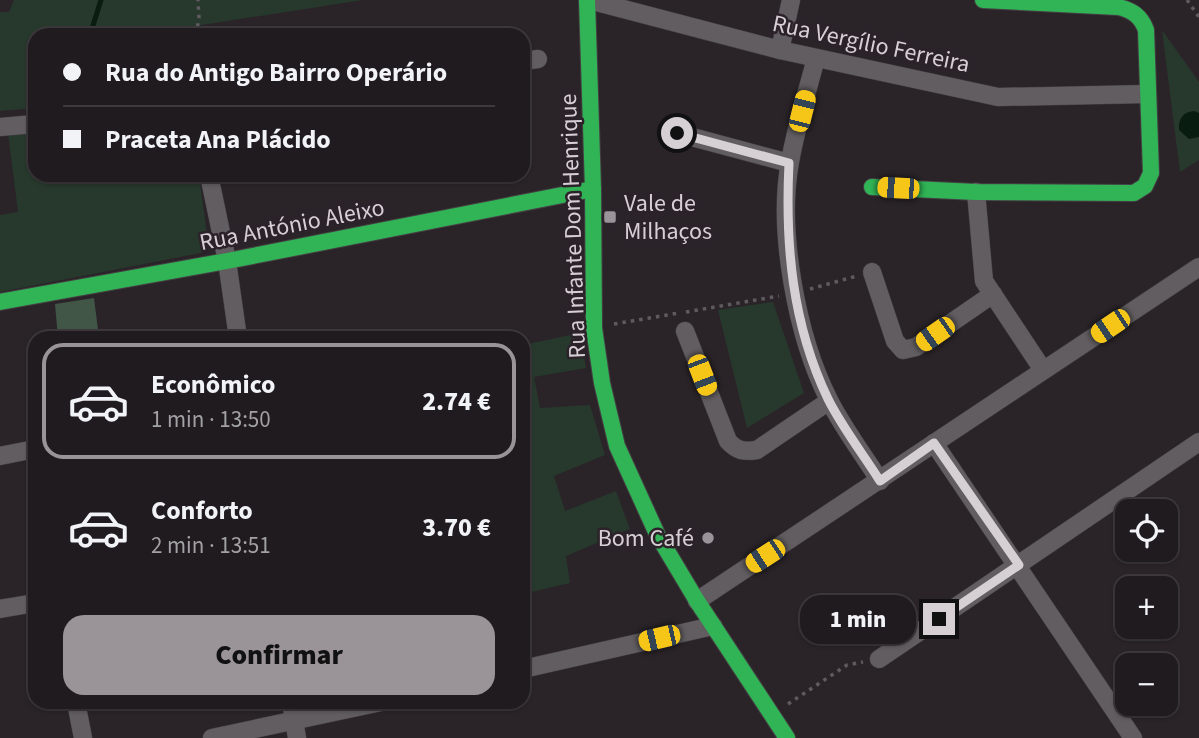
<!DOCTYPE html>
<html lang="pt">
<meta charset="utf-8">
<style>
:root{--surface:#201b1f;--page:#2d282c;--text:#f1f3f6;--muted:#a2a1a4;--line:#3d393d;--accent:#9a9499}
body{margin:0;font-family:"Source Sans 3",sans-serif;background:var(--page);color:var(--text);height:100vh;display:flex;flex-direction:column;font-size:26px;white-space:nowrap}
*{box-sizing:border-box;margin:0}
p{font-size:23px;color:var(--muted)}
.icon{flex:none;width:38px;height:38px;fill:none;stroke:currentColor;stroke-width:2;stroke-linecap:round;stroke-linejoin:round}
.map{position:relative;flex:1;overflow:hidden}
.sheet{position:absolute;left:28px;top:331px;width:502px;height:378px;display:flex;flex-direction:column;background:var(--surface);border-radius:21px;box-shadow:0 2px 5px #0004,0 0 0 2px var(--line)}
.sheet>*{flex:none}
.hud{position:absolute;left:28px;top:28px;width:502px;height:154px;border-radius:21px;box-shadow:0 2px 5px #0004,0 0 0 2px var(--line);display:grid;align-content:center;height:154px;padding:0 35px;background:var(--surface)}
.fabs{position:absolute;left:1115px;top:499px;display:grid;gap:14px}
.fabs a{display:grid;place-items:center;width:63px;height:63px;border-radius:14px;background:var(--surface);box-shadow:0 2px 5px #0004,0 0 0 2px var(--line);font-size:35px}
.end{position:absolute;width:32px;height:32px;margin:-16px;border:9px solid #d6d0d5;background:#111;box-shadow:0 0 0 4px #111}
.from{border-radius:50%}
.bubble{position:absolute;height:49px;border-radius:21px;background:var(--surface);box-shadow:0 2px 5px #0004,0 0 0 2px var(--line);font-size:23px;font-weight:800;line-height:49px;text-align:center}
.car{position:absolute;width:21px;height:42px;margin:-21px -10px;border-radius:9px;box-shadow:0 0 5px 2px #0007;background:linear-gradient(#f5c518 24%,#345 0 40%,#f5c518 0 76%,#345 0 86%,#f5c518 0)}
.hud b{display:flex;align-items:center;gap:24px;height:66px;font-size:26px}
.hud b+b{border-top:2px solid var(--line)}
.hud i{width:18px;height:18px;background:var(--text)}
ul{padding:12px 0 0;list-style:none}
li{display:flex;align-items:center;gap:21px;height:116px;margin:0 14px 10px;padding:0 21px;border:4px solid transparent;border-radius:21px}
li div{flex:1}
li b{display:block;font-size:26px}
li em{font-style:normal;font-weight:800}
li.active{border-color:var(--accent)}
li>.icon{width:63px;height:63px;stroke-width:1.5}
.primary-button{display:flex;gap:14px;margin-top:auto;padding:14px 35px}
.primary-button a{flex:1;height:80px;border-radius:21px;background:var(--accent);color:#111;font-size:28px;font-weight:800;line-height:80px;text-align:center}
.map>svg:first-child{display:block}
</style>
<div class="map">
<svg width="1199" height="738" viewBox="0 0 1199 738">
<rect width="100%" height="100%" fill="#2a2429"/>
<g fill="#27382c">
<path d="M14 0H363L137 35H35V108L0 111V12H9Z"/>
<path d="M1162 30 1199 82V160L1180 172Z"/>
<path d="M35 130V175H199L208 242 201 253 0 292V215L18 212 8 133Z"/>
<path d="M773 302 804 393 747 428 718 310Z"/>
<path d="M580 333 586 368 534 377 540 408 590 405 605 455 554 476 565 511 616 491 630 529 566 556 570 583 523 594V345Z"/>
</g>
<path fill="#425647" d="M94 298 99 338H58L55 304Z"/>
<path fill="#081c0f" d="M1194 111 1199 113V137L1189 139 1179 130C1178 119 1183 112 1194 111Z"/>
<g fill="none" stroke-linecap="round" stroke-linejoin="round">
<path stroke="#081c0f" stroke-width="5" d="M90 35 101 0"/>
<g stroke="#454044" stroke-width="19">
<g id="street">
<path d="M589 0 780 50 998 97 1147 94"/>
<path d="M780 50 791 0"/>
<path d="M816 58C807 93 796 127 790 162 777 231 797 337 829 400 843 428 863 454 880 481"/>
<path d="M523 61 538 59"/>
<path d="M0 127 35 124"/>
<path d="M677 133 789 163"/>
<path d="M209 175 227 261 238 338"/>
<path d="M976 192 984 281 1043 370"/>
<path d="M872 272 895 341 903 350 916 347 993 294"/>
<path d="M685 331 728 441C737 451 744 452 757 450L829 401"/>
<path d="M934 443 1133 738"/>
<path d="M0 456 35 449"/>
<path d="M697 601 1199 267"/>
<path d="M0 609 35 603"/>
<path d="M879 659 1199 442"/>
<path d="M523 669 713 626"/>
<path d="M76 702 83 738"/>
<path d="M291 702 297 738"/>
<path d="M212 738 381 702"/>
</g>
</g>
<g stroke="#454044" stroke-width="18">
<g id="fast">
<path d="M587 0 593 189 594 328 602 383 617 446 657 534 697 601 787 738"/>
<path d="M872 187 976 192 1134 193 1145 186 1151 173 1146 30C1141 16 1132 10 1118 7L983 0"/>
<path d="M0 302 227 261 593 189"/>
</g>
</g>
<g stroke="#5f5a5e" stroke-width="3.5" stroke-dasharray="3.5 5" stroke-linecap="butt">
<path d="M1187 0 1199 17"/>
<path d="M196 35 199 18 198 0"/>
<path d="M810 289 857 276"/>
<path d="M686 312 779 296"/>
<path d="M614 324 679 313"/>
<path d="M788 704 847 665 863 662"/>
</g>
<use href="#street" stroke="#615d60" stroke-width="18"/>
<use href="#fast" stroke="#30b455" stroke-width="16"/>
</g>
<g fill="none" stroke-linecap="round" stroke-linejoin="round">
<path stroke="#d6d0d5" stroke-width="9" d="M677 133 789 163C785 245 792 324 828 399 842 427 863 454 880 481L934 443 1019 565 939 619"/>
</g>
<g fill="#9a9499" stroke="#2c222a" stroke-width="2.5">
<rect x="603" y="210" width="14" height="14" rx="3.5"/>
<circle cx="708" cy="538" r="7"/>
</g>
<g text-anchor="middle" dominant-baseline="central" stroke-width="5" stroke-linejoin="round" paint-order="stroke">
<g font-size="24" fill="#d6d0d5" stroke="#2c222a">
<text transform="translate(871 44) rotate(12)">Rua Vergílio Ferreira</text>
<text transform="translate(292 225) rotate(-11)">Rua António Aleixo</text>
<text transform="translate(573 226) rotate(-92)">Rua Infante Dom Henrique</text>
</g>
<g font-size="24" fill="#d6d0d5" stroke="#2c222a" text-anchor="start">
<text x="624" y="203">Vale de<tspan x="624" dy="28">Milhaços</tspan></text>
<text x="694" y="538" text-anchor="end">Bom Café</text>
</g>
</g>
</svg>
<div class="fabs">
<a><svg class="icon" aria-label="locate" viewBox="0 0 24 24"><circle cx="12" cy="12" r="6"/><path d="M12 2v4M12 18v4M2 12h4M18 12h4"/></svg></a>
<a>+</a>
<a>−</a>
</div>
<i class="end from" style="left:677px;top:133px"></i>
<i class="end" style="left:939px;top:619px"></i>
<div class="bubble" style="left:800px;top:595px;width:116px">1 min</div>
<i class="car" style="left:802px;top:111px;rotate:14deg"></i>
<i class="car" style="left:898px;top:188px;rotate:273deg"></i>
<i class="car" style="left:1110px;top:326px;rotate:236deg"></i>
<i class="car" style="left:935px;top:334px;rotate:235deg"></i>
<i class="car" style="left:702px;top:375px;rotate:159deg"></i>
<i class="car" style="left:765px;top:556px;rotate:237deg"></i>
<i class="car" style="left:659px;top:638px;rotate:257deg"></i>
<div class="hud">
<b><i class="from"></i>Rua do Antigo Bairro Operário</b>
<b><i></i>Praceta Ana Plácido</b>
</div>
<section class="sheet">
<ul>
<li class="active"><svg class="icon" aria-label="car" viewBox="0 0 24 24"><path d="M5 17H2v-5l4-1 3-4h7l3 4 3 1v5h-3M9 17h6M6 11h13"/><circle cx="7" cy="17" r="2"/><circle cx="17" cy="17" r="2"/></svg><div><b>Econômico</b><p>1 min · 13:50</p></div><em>2.74 €</em></li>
<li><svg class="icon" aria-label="car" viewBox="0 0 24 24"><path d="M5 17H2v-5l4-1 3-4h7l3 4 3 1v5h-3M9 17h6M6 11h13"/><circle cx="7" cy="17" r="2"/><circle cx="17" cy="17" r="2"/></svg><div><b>Conforto</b><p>2 min · 13:51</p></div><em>3.70 €</em></li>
</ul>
<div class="primary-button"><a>Confirmar</a></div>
</section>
</div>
